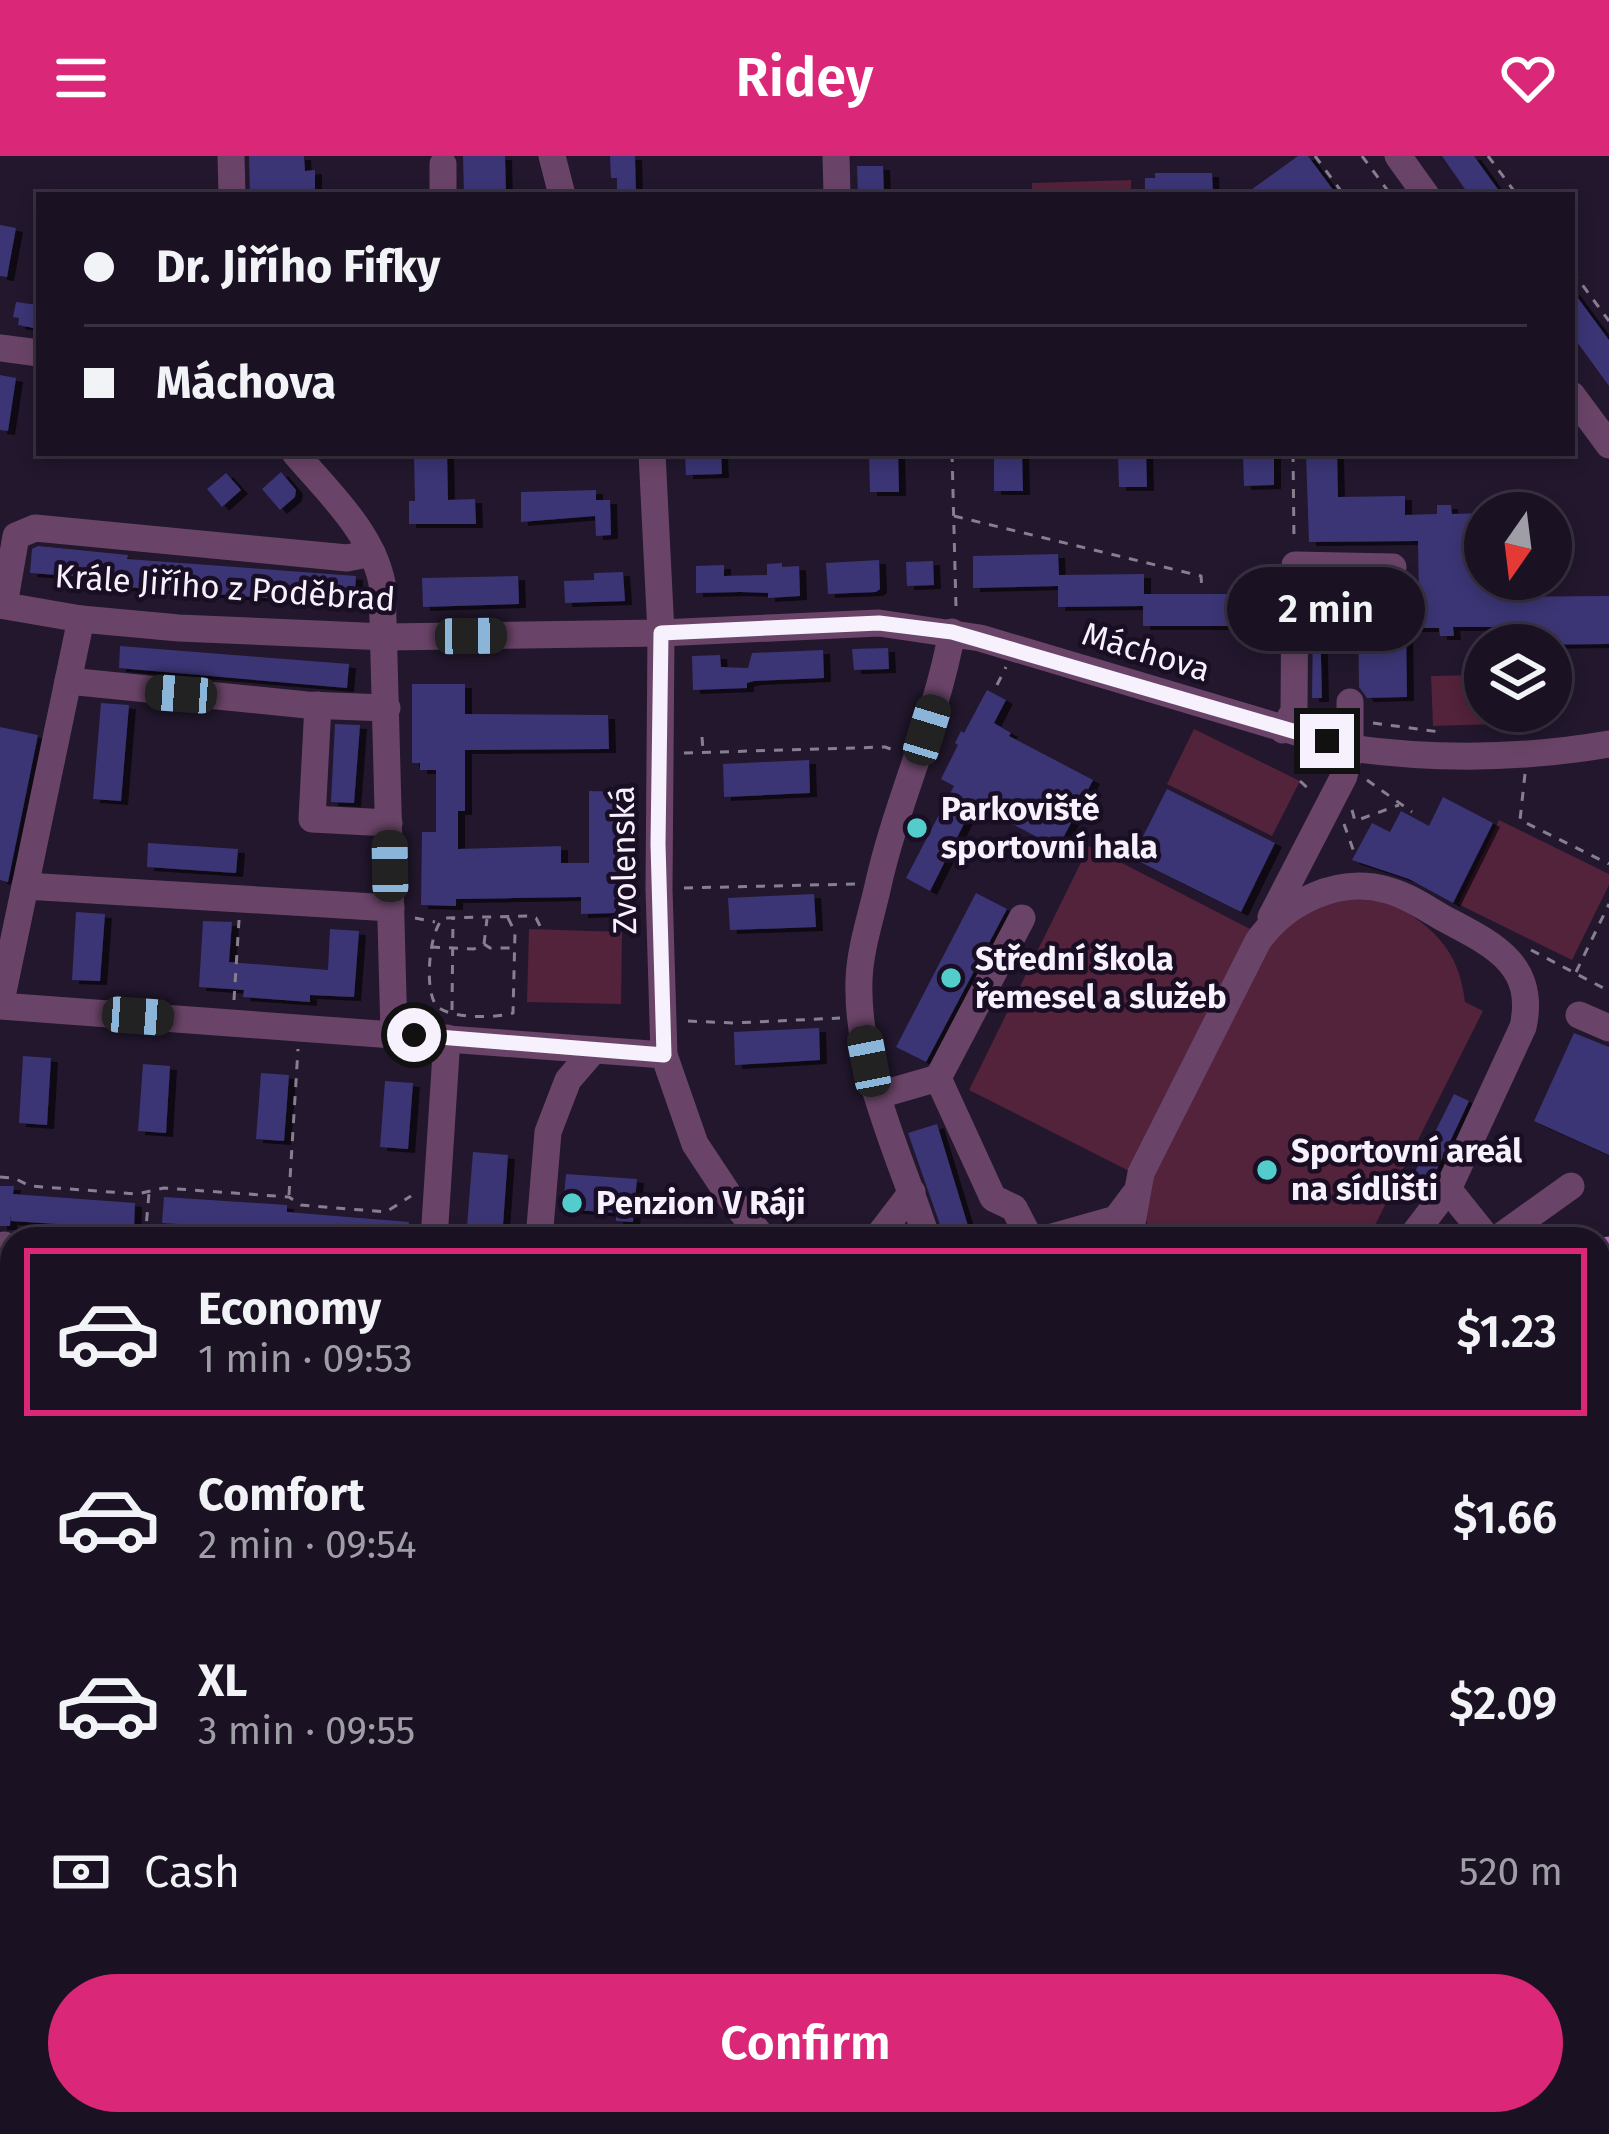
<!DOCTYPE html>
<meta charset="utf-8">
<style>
:root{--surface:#1a1122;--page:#271f2f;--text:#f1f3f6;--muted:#9f9da5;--line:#383140;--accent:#db2777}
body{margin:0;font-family:"Fira Sans",sans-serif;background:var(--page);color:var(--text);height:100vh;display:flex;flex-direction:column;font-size:45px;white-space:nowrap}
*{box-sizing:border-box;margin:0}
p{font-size:39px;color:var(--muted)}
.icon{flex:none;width:66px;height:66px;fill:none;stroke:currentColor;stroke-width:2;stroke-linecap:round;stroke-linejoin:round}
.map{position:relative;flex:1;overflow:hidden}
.panel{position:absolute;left:0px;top:1071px;width:1611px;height:909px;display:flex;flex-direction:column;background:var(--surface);border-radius:36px 36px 0 0;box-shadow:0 6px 18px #0003,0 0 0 3px var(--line)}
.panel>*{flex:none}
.hud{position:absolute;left:36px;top:36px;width:1539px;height:264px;border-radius:0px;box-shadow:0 6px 18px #0003,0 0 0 3px var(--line);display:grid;align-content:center;height:264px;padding:0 48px;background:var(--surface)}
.needle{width:78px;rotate:194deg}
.controls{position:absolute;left:1464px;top:336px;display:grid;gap:24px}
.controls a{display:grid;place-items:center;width:108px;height:108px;border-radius:50%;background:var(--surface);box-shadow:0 6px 18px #0003,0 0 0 3px var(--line);font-size:60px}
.end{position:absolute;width:54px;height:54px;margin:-27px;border:15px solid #f6f1fd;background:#111;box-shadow:0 0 0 6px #111}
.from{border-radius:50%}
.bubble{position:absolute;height:84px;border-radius:42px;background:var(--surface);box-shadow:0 6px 18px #0003,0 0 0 3px var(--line);font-size:39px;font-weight:600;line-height:84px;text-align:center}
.car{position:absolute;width:36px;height:72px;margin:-36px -18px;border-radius:15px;box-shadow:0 0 9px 3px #0007;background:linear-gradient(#222 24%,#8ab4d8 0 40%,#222 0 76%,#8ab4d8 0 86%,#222 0)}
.hud b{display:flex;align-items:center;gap:42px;height:114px;font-size:45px}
.hud b+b{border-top:3px solid var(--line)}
.hud i{width:30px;height:30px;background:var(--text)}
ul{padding:21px 0 0;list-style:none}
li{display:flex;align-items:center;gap:36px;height:168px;margin:0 24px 18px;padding:0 24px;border:6px solid transparent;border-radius:0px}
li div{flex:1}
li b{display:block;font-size:45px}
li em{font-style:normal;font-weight:600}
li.active{border-color:var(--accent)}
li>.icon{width:108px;height:108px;stroke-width:1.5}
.pay{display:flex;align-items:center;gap:30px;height:132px;padding:0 48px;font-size:45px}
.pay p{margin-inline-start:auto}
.button{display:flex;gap:24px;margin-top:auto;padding:24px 48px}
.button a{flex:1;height:138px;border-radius:72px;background:var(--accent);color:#fff;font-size:48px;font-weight:600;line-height:138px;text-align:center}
header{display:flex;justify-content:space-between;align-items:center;height:156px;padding:0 48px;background:var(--accent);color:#fff;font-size:54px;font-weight:600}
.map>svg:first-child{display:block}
</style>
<header><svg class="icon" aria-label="menu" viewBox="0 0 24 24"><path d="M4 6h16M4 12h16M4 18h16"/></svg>Ridey<svg class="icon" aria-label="heart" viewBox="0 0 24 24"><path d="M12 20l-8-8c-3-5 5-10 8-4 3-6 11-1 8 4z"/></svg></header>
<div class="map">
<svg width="1609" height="1978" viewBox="0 0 1609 1978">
<defs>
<filter id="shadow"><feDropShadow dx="7" dy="4" stdDeviation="0" flood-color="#0009"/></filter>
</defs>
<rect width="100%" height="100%" fill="#22172d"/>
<g fill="#53223b">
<path d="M1131 24V39H1032V27Z"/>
<path d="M1485 519V555H1525V567L1433 570 1431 520Z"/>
<path d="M1194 573 1300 625 1272 680 1167 628Z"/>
<path d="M1499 664 1609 718V729L1572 804 1458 748Z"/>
<path d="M1089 690 1256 776 1133 1017 969 934Z"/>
<path d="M1382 743C1429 766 1459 791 1465 846L1483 855 1368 1083H1151L1145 1060 1146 1030 1263 789 1323 744Z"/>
<path d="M529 773 622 776 621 848 527 846Z"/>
<path d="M0 1610 12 1613V1911L0 1912Z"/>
<path d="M1599 1731 1609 1733V1978H1391L1389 1968H1599Z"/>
<path d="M0 1926H12V1968H52L54 1978H0Z"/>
<path d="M238 1968H950L972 1978H239Z"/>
</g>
<path fill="#753153" d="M1118 1968H1203L1206 1978H1111Z"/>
<g fill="#3a3574" filter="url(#shadow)">
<path d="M249 0H304L305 15 315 14V39H250Z"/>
<path d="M463 0H505L506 39H464Z"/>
<path d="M610 0H635L636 39H617V22H611Z"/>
<path d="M1298 0H1308L1337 39H1244Z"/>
<path d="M1442 0H1474L1502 39H1469Z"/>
<path d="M857 10H883L884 39H858Z"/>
<path d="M1155 17H1212L1213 39H1145V22H1155Z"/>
<path d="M0 69 16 72 7 121 0 120Z"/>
<path d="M1572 134 1609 184V230L1572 179Z"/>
<path d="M16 146 38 149 34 172 18 169 19 162 13 161Z"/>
<path d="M0 219 16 222 8 275 0 274Z"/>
<path d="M414 297H447L448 344 475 343 476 368H409V345H415Z"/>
<path d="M685 297H721L722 318 686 319Z"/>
<path d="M869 297H898L899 336H870Z"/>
<path d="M994 297H1022L1023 335H994Z"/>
<path d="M1118 297H1146L1147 331H1119Z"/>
<path d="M1243 297H1274V329L1244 330Z"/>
<path d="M1306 297H1337L1338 341 1405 340V359L1437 358V349H1451L1452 358 1485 357V423H1500L1501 441 1609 440V488L1514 489V471H1453L1454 480H1440L1439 472H1406L1407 541 1367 542 1359 531 1358 446 1419 445 1418 385 1309 386Z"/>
<path d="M281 316 296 334 295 341 280 354 262 333Z"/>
<path d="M226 317 241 334 222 351 207 333Z"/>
<path d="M596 334V344H610L611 379 596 380 595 360 521 366V336Z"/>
<path d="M38 390 128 399 127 403 356 420 354 449 125 431V424L30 417 32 393Z"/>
<path d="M1058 398 1059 419 1144 418V438H1228L1229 470H1143V450L1058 451V430L973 432V400Z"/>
<path d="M879 404 880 433 876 436 828 438 826 407Z"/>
<path d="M933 405 934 429 907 430 906 406Z"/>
<path d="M782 407V411L799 410 800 440 768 442V437L740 436 696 437V410L724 409V420L767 419V408Z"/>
<path d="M623 416 625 445 565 447 564 425 594 424V417Z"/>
<path d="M518 420 519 448 423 451 422 422Z"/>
<path d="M1320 462 1322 542H1312L1313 469Z"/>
<path d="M120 490 349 508 347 532 119 512Z"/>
<path d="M888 492 889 513 854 514 852 493Z"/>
<path d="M823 494 824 522 754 525 747 527V532L693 534 692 500 720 499 721 511 748 512 752 497Z"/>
<path d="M412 528H465V558L608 559 609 593 465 594V655H458V693L561 690V707H589V635L622 636V731H616V757L581 758V741L456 743V750L421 749 422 676H436V614H420V607H412Z"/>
<path d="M987 534 1006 544 994 567 1011 577 1009 580 1093 624 1058 692 974 648 930 735 906 722 954 630 941 623 958 589 955 587 961 575 964 577Z"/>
<path d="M101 547 129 549 121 645 93 643Z"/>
<path d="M335 568 360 569 354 647 331 646Z"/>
<path d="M0 571 38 579 8 726 0 724Z"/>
<path d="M809 604 810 637 724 641 723 608Z"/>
<path d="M1167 633 1275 687 1241 756 1132 702Z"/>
<path d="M1443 641 1493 667 1453 747 1409 723 1352 704 1372 667 1390 676 1401 655 1429 670Z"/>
<path d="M148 687 238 693 236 717 147 711Z"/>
<path d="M976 737 1007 753 926 906 896 891Z"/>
<path d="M814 738 816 771 730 774 728 742Z"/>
<path d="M76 756 105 758 100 825 72 824Z"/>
<path d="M203 765 232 766 229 806 328 814 330 773 359 775 354 841 310 839V846L243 841 244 834 199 831Z"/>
<path d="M819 872 820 904 735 909 734 876Z"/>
<path d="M1574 877 1609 891V999L1534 965Z"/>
<path d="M23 900 51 902 47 969 19 967Z"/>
<path d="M143 908 170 910 166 977 138 975Z"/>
<path d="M261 917 289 919 284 985 256 983Z"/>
<path d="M385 925 413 927 408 993 380 991Z"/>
<path d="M1454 938 1469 945 1432 1024 1420 1041 1406 1034Z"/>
<path d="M937 968 972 1083H945L908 977Z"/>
<path d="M473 996 508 999 502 1083H466Z"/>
<path d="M566 1018 637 1023 633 1066 616 1065V1057L563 1053Z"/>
<path d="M0 1030H14L13 1038 135 1047 134 1073 11 1065V1057L10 1070H0Z"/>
<path d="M164 1041 287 1049V1056L409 1066 407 1083H284L285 1075 162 1067Z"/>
</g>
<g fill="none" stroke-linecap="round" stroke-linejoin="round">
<g stroke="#877f90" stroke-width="3" stroke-dasharray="9 9" stroke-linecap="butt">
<path d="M1315 0 1344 39"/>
<path d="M1362 0 1391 39"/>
<path d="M1488 0 1517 39"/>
<path d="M1368 39 1382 30"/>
<path d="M1572 115 1609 165"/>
<path d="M952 297 956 451"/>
<path d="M1293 297 1294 385"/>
<path d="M954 360 1201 420 1202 434"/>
<path d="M997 529 1006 511"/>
<path d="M1373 567 1440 576"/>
<path d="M702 581 703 595"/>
<path d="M684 597 885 591 896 595"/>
<path d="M1525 618 1520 664 1609 708"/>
<path d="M1367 624 1412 656"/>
<path d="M1300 625 1312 636"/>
<path d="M1352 654 1355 665 1399 649"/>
<path d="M1344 668 1354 696"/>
<path d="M684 732 855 728"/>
<path d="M415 762 435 766"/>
<path d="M508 762 515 776 513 857C497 862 452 863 438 851 423 839 429 772 444 762L528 760 536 762 542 774"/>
<path d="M484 788 487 763"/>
<path d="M431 791 474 793 484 788 490 792H513"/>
<path d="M1531 794 1609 835"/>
<path d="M1576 816 1609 748"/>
<path d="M234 844 239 764"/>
<path d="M452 854 453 762"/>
<path d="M688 865 733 867 840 862"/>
<path d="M0 1021 14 1022 30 1030 137 1038 164 1032 289 1041 301 1049 386 1056 411 1040"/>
<path d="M289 1039 298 893"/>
<path d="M23 1081 57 1083"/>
<path d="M145 1083 149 1037"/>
<path d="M1599 1146 1609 1139"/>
<path d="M0 1187 12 1188"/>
<path d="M0 1245 12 1246"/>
<path d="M0 1596 12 1598"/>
<path d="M1599 1818 1609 1822"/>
<path d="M0 1919 12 1918"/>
<path d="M100 1968 105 1978"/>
<path d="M952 1968 981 1978"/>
<path d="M200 1978 202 1968"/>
</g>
<g stroke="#6a4468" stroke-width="27">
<path d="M231 0 232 39"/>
<path d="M552 0 562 39"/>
<path d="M836 0 837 39"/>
<path d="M1398 0 1426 39"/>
<path d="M443 8V39"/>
<path d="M0 192 39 197"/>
<path d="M1572 239 1609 289"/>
<path d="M295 297C327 335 372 376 382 427L394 878"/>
<path d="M652 297 661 477 659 733 664 899 695 988 732 1044 764 1083"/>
<path d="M0 449 81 463 179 472 386 481 661 477 879 467 980 482 1350 592C1437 604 1522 603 1609 588"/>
<path d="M4 449 16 380 35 372 347 402 372 397"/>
<path d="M1296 461 1307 448 1381 416"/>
<path d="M81 463 0 850 664 899"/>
<path d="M68 525 307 549 387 552"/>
<path d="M318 549 312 663 389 667"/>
<path d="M1283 574 1294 555 1295 409 1393 411"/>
<path d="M25 730 391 752"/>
<path d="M1271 761 1344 620 1350 592V546"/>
<path d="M1579 859 1609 872"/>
<path d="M938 922 1022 762"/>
<path d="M879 939 938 922 993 1042 1014 1052 1030 1083"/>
<path d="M1448 1033 1488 1083"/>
<path d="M434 1083 447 882"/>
<path d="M539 1083 548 976 568 924 594 894"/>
<path d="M876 1083 912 1036"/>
<path d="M927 1083C901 1001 856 912 859 824 860 794 870 764 877 734 896 646 936 565 952 476"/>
<path d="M1045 1083 1116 1063 1134 1039"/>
<path d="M1129 1083 1141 1017 1258 785C1286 746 1338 720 1387 734 1407 739 1427 753 1445 763 1492 788 1537 808 1523 871L1448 1033 1410 1083"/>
<path d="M1497 1083 1571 1030"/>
<path d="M4 1089 3 1127 12 1131"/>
<path d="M1599 1269 1609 1271"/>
<path d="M0 1378 12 1379"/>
<path d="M1599 1453 1609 1456"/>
<path d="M1599 1641 1609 1643"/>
<path d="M1222 1968 1225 1978"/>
<path d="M1386 1968 1388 1978"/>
</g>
<g stroke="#b768b3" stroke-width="33">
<path d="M1599 1103 1609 1097"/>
<path d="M0 1429 12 1431"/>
</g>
</g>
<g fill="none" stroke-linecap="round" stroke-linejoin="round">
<path stroke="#f6f1fd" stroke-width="15" d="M414 879 664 899 658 688 661 477 879 467 952 476 1327 585"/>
</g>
<g fill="#52cdcc" stroke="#190e23" stroke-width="4.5">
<circle cx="917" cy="672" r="12"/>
<circle cx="951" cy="822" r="12"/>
<circle cx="1267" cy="1014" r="12"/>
<circle cx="572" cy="1047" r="12"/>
</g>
<g text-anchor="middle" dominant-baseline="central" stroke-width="9" stroke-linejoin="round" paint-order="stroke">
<g font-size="33" fill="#f6f1fd" stroke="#190e23">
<text transform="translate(225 432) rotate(4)">Krále Jiřího z Poděbrad</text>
<text transform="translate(1146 496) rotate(17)">Máchova</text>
<text transform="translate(624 704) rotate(-91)">Zvolenská</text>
</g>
<g font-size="33" font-weight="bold" fill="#f6f1fd" stroke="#190e23" text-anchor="start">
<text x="941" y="653">Parkoviště<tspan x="941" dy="38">sportovní hala</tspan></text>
<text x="975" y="803">Střední škola<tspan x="975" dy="38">řemesel a služeb</tspan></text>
<text x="1291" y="995">Sportovní areál<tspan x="1291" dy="38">na sídlišti</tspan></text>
<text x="596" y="1047">Penzion V Ráji</text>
</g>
</g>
</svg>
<div class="controls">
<a><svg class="needle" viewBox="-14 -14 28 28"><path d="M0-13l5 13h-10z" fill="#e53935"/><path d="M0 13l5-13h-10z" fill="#9f9da5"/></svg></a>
<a><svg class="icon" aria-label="layers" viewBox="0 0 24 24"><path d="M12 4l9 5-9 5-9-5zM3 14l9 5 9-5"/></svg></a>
</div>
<i class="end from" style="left:414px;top:879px"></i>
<i class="end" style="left:1327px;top:585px"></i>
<div class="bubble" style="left:1227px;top:411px;width:198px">2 min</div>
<i class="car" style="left:471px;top:480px;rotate:89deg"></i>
<i class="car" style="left:181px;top:538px;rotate:274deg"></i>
<i class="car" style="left:927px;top:574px;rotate:17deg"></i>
<i class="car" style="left:390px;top:710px;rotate:359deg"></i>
<i class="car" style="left:138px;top:860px;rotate:94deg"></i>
<i class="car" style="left:869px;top:905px;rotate:349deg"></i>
<div class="hud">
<b><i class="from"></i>Dr. Jiřího Fifky</b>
<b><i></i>Máchova</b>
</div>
<section class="panel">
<ul>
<li class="active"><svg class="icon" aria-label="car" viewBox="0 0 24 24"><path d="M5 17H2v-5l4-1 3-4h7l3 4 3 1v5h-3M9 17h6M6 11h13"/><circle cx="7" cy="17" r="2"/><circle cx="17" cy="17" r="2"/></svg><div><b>Economy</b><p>1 min · 09:53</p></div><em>$1.23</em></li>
<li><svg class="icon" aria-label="car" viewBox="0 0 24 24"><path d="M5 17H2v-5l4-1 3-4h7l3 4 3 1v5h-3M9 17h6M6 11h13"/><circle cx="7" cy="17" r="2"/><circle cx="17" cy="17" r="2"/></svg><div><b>Comfort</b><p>2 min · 09:54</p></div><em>$1.66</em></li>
<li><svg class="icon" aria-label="car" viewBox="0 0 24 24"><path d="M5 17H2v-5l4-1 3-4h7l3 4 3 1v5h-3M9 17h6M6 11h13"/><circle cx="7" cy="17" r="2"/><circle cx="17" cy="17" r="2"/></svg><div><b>XL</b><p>3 min · 09:55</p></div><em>$2.09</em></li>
</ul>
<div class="pay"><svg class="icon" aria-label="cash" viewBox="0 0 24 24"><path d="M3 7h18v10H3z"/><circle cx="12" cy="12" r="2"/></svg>Cash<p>520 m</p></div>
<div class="button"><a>Confirm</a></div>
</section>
</div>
